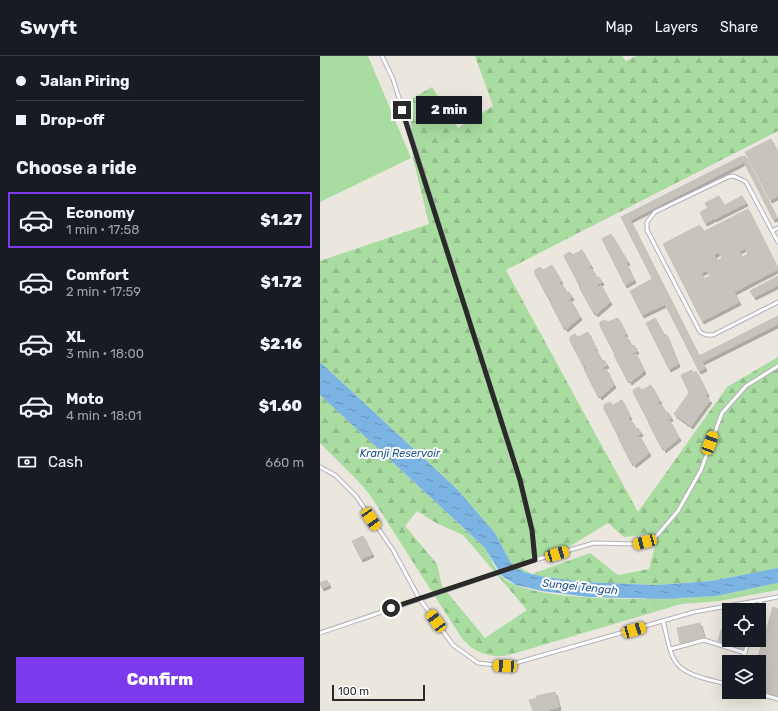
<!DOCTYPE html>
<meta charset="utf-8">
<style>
:root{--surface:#171b24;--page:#20242c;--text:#f1f3f6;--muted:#9ea1a6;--line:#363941;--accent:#7c3aed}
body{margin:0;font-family:Rubik,sans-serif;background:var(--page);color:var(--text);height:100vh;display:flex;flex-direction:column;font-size:15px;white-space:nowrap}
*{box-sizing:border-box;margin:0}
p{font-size:13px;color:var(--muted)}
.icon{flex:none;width:22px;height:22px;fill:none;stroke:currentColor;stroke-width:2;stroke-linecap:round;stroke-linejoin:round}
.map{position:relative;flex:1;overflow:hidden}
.panel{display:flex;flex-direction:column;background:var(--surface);width:320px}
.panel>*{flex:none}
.guide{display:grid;align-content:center;height:88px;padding:0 16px;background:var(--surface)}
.tools{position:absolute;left:402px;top:547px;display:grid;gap:8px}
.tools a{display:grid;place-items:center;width:44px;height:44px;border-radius:0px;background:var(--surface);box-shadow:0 4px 16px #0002;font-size:20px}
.scale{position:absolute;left:12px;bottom:10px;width:93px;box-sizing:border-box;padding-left:4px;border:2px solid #2a2a2a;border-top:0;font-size:11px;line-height:14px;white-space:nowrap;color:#2a2a2a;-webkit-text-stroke:3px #fff;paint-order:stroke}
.end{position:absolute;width:18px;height:18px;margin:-9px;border:5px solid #2a2a2a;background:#fff;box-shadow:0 0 0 2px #fff}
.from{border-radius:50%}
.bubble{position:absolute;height:28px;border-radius:0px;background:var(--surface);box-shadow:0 4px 16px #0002;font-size:13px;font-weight:800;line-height:28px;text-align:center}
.car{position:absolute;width:12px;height:24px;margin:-12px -6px;border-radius:5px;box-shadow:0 0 3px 1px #0007;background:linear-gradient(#f5c518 24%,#345 0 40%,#f5c518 0 76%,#345 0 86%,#f5c518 0)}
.guide b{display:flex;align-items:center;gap:14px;height:38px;font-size:15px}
.guide b+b{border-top:1px solid var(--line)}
.guide i{width:10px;height:10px;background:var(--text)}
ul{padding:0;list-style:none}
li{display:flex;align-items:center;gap:12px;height:56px;margin:0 8px 6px;padding:0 8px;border:2px solid transparent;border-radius:0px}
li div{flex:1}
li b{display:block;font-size:15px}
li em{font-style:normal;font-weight:800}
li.current{border-color:var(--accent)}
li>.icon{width:36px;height:36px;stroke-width:1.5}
h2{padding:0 16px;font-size:18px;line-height:48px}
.pay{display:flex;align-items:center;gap:10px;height:44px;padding:0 16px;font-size:15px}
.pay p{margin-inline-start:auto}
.cta{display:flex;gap:8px;margin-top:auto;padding:8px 16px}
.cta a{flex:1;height:46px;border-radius:0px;background:var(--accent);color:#fff;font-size:16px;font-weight:800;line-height:46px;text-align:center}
header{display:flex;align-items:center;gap:24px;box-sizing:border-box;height:56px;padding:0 20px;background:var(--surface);border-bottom:1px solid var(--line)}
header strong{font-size:19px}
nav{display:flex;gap:22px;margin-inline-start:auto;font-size:14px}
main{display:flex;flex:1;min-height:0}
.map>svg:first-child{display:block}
</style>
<header>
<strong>Swyft</strong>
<nav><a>Map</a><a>Layers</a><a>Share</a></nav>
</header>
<main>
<section class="panel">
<div class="guide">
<b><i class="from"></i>Jalan Piring</b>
<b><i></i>Drop-off</b>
</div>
<h2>Choose a ride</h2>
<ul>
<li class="current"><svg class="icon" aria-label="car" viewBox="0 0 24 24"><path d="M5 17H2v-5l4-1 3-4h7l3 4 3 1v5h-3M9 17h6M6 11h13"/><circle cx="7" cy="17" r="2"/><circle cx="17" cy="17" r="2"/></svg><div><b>Economy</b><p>1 min · 17:58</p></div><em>$1.27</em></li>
<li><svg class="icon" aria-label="car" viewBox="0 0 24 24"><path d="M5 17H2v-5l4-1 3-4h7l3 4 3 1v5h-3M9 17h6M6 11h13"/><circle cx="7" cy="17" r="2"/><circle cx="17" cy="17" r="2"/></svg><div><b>Comfort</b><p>2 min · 17:59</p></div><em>$1.72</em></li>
<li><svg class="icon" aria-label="car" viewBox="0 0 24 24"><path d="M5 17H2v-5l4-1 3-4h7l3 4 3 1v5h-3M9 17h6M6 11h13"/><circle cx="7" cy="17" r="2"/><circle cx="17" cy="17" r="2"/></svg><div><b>XL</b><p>3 min · 18:00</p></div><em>$2.16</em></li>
<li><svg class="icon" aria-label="car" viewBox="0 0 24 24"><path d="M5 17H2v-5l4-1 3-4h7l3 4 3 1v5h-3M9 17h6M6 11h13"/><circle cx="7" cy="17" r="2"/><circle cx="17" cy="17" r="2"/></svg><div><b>Moto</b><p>4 min · 18:01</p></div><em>$1.60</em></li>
</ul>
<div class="pay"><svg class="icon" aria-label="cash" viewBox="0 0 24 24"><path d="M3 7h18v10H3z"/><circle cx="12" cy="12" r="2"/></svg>Cash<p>660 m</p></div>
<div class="cta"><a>Confirm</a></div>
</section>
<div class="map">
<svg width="458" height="655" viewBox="0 0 458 655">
<defs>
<pattern id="forest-firs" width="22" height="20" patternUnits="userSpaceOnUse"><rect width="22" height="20" fill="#a9dca0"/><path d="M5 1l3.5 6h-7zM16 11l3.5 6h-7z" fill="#92bd8a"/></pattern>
<pattern id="water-ripples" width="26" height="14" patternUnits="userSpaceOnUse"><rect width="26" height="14" fill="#7bb4e2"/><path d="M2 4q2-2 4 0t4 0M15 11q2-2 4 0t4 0" fill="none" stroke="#6593b7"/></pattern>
<filter id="shadow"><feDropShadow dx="2" dy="3" stdDeviation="0" flood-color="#0004"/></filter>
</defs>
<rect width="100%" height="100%" fill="#ebe7de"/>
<g fill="#a9dca0">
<path d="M0 0H48L91 102 0 146Z"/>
<path d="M458 527V534L399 545 361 548 331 557 329 543 396 540Z"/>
</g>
<g fill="url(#forest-firs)" fill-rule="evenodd">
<path d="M155 0H302L306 5 316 0H458V75L186 214 318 456 407 331 458 301V512L391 525 336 529 265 526 225 521 203 516 191 507 175 477 137 433 0 306V205L109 168 93 102 91 64 88 45 112 31 138 72 173 50ZM288 467 304 481 328 478 336 486 329 513 298 519 270 497 212 518 198 510 237 498Z"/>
<path d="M0 339 165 492C171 501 174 513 182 521 207 543 295 543 329 543L331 557 189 599C171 603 152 596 141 581L50 439 38 425 0 387ZM97 455 116 467 143 479 207 554 165 582 122 530 117 508 85 470Z"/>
</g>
<path fill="url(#water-ripples)" d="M0 306 137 433 175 477 191 507 203 516 225 521 265 526 336 529 391 525 458 512V527L396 540 342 543 268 541 222 535 196 529 182 520 165 492 148 476 0 339Z"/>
<g fill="#c6c4bd" stroke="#c6c3b7" fill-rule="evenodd" filter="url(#shadow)">
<path d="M451 83 458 97V140L450 144 425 96Z"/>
<path d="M422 100 423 101 425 100 457 162 453 163 424 106 310 164 379 300 458 260V268L382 306 385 312 379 315 301 161Z"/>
<path d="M399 140 404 150 390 157 385 147Z"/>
<path d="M422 140 426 147 394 163 390 157Z"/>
<path d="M388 152 393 163 385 167 380 156Z"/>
<path d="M428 153 458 213 414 236 419 246 382 265 343 188 380 169 383 176ZM425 192 428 198 422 201 419 195ZM399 196 402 202 396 205 394 199ZM387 214 390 220 384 223 381 217Z"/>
<path d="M291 178 308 206 306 207 314 224 305 229 282 183Z"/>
<path d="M262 194 271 210 268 211 270 214 272 213 277 222 279 221 282 226 277 229 279 231 281 229 290 246 276 258 274 255 273 256 259 231 261 229 260 226 258 227 245 202 244 199 250 196 253 199Z"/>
<path d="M232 209 241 225 239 226 240 229 242 228 247 237 249 236 252 241 248 244 249 246 251 245 260 261 246 273 244 270 243 271 230 246 232 245 230 241 228 242 215 218V214L220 211 223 214Z"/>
<path d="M458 220V229L434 241 430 235Z"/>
<path d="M332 223 345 248 322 259 310 235Z"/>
<path d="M298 262 306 278 304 279 305 282 307 281 312 290 314 289 317 295 312 297 313 299 316 298 324 315 310 326 308 323 307 324 294 299 296 298 294 294 293 295 280 270V266L285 264 288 266Z"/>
<path d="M335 262 344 279 346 278 358 308 349 313 326 267Z"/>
<path d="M268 276 276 293 274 294 275 296 277 295 282 305 284 304 287 309 282 312 283 314 286 313 294 329 280 341 278 338 277 339 264 313 266 312 265 309 263 310 250 285V281L255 278 258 281Z"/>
<path d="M372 314 373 317 376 315 387 337 385 341 390 344 371 370 354 358 369 337 361 319Z"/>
<path d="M331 329 340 345 337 347 339 349 341 348 346 357 348 356 351 362 346 364 347 366 350 365 359 382 344 394 343 391H341L328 366 330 365 328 362 327 363 314 338 313 334 319 331 322 334Z"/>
<path d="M302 344 310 361 308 362 309 365 311 364 316 373 318 372 321 377 316 380 318 382 320 381 329 397 314 409 313 406 311 407 298 381 300 380 299 377 297 378 284 353V349L290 346 293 349Z"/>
<path d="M43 480 52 498 41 503 32 485Z"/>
<path d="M7 524 9 529 2 532 0 527Z"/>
<path d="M453 551 458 553V640L439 634V624L444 606 437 604Z"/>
<path d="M408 559 409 560V572L404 571Z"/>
<path d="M380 567 384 582 360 587 357 572Z"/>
<path d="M401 574 409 577V584H426L424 593 398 585Z"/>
<path d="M235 636 239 651 224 655H213L209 644 217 642 216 640Z"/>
</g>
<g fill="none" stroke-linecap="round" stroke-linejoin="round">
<g stroke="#b1b1bc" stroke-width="5">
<g id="service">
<path d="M62 0 73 23 200 424 212 474 215 504"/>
<path d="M452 175 458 172"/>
<path d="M458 186 426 126 414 120 408 121 335 156 327 166V174L380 276 386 279H393L458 246"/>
<path d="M0 411 15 419 36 440 73 494 99 542 133 589 158 607 185 610 374 556 458 541"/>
<path d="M438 554 441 545"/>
<path d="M343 565C347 579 349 600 359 610 370 621 394 624 409 629"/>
<path d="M0 577 215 504 274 487 317 488 333 484 358 455 381 414 402 357 426 330 458 310"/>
<path d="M351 593 384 584 425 597"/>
<path d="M422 606 429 584"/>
<path d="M434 636 458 643"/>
</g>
</g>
<use href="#service" stroke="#fff" stroke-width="3"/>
</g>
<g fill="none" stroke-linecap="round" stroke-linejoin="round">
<path stroke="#2a2a2a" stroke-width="5" d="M71 552 215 504 212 474 200 424 82 54"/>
</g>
<g text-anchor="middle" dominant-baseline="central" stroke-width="4" stroke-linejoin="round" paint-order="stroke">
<g font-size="11" font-style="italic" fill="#1b518d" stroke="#fff">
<text x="80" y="397">Kranji Reservoir</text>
<text transform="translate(260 531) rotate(6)">Sungei Tengah</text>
</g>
</g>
</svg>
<div class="tools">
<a><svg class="icon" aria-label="locate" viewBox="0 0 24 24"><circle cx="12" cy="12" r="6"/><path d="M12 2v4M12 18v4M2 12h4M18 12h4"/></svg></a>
<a><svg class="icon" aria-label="layers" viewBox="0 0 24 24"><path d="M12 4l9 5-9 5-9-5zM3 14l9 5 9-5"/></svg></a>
</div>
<div class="scale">100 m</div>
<i class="end from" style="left:71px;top:552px"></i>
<i class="end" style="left:82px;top:54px"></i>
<div class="bubble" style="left:96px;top:40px;width:66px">2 min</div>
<i class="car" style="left:390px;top:387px;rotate:20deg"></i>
<i class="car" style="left:51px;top:463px;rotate:146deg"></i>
<i class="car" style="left:325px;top:486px;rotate:255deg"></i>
<i class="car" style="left:237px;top:498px;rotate:74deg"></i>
<i class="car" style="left:116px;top:565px;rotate:324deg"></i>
<i class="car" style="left:314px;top:574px;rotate:74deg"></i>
<i class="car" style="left:185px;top:610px;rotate:273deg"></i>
</div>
</main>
